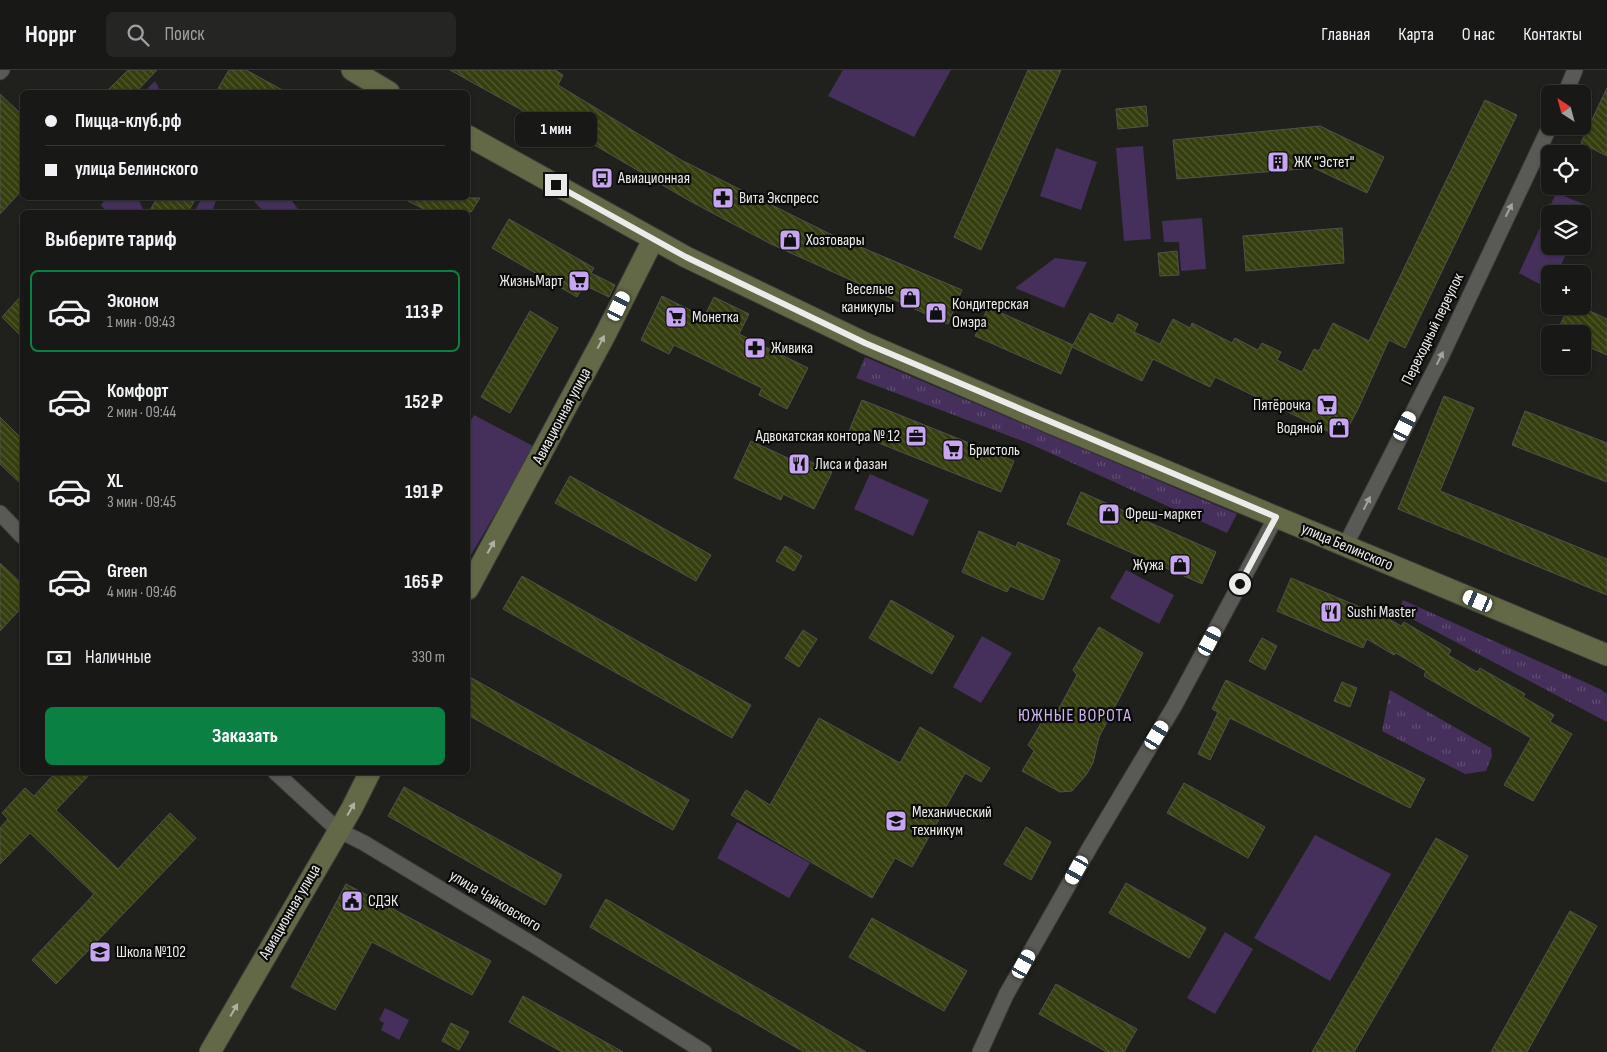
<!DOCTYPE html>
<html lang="ru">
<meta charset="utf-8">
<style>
:root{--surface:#181916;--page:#252623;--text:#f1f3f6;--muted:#9fa0a1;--line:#363835;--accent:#0b8043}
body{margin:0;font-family:"Sofia Sans Condensed",sans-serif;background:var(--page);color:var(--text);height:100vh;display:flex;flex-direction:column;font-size:19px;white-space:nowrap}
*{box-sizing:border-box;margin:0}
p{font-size:16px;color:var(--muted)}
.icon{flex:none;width:28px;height:28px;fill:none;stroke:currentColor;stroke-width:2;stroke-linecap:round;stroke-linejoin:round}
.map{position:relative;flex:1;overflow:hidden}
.sheet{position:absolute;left:20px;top:140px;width:450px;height:565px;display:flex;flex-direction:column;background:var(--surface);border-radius:8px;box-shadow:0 1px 4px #0004,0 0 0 1px var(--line)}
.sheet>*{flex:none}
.top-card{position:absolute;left:20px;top:20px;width:450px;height:110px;border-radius:8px;box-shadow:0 1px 4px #0004,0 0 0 1px var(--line);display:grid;align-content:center;height:110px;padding:0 25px;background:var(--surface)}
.needle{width:32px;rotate:324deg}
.controls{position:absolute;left:1541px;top:15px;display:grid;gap:10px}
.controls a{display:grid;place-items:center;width:50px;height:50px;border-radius:8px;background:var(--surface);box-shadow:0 1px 4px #0004,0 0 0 1px var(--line);font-size:25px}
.end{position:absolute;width:22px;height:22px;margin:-11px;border:6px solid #ebece9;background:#111;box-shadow:0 0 0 2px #111}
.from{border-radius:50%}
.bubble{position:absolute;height:35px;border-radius:8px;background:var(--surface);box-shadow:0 1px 4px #0004,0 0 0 1px var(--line);font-size:16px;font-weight:700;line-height:35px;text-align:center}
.car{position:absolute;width:15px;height:30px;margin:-15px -8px;border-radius:6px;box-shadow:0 0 4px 1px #0007;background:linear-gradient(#fff 24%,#345 0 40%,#fff 0 76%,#345 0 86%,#fff 0)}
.top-card b{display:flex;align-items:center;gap:18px;height:48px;font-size:19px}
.top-card b+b{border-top:1px solid var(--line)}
.top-card i{width:12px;height:12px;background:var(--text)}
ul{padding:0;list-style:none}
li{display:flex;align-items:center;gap:15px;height:82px;margin:0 10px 8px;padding:0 15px;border:2px solid transparent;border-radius:8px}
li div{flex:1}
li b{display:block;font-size:19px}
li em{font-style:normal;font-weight:700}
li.selected{border-color:var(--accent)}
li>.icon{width:45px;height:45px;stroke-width:1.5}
h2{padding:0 25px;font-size:22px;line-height:60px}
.pay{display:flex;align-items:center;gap:12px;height:55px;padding:0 25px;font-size:19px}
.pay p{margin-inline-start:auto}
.cta{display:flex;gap:10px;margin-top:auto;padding:10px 25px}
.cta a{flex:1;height:58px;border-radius:8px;background:var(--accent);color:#fff;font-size:20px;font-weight:700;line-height:58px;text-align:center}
header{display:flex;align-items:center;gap:30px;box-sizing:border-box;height:70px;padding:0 25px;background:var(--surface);border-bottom:1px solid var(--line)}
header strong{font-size:24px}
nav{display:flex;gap:28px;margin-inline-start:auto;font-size:18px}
.search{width:350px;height:45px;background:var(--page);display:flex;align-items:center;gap:12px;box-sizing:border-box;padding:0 18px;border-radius:8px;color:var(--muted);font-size:19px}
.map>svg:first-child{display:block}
</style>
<header>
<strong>Hoppr</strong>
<div class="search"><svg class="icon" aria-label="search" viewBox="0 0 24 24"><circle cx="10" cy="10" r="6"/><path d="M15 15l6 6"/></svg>Поиск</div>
<nav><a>Главная</a><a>Карта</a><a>О нас</a><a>Контакты</a></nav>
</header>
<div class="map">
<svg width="1607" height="982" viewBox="0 0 1607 982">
<defs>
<pattern id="grass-tufts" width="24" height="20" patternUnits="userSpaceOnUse" patternTransform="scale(1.25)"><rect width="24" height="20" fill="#44305a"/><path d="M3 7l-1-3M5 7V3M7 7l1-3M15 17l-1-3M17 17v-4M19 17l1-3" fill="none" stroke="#5f4e72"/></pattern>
<pattern id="building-back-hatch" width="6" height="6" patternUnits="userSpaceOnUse" patternTransform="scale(1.25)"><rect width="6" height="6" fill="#353e0e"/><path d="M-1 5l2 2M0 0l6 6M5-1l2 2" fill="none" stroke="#525a31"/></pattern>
</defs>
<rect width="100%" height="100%" fill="#20211d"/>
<g fill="url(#grass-tufts)">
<path d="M865 287 1237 444 1227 463 1028 373 856 308Z"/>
<path d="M1403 530 1600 619 1607 624V652L1399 542Z"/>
<path d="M1390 620 1491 678 1492 686 1486 701 1465 704 1382 661Z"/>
</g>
<g fill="#44305a">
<path d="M843 0H951L914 67 828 26Z"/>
<path d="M155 11 161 22H144Z"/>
<path d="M1143 76 1151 169 1124 171 1116 78Z"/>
<path d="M1056 78 1097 92 1081 140 1040 126Z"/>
<path d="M1556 123 1589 136 1583 151 1582 144H1550V176H1570L1558 201 1552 199 1543 216 1519 203Z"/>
<path d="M106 128H138L144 142H107L101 135Z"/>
<path d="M202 128H217L212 142H194Z"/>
<path d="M244 128H290L300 142H264L252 129Z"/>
<path d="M1202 148 1206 199 1181 201 1179 172H1164L1162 151Z"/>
<path d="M1055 188 1087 192 1064 238 1015 218Z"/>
<path d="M474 345 535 377 468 490V355Z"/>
<path d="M870 404 929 430 913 466 854 439Z"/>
<path d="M1126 500 1174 525 1159 554 1110 528Z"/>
<path d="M982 566 1012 583 981 633 953 617Z"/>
<path d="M737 752 810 793 789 828 717 788Z"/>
<path d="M1315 765 1391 804 1330 911 1254 868Z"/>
<path d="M1225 862 1253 879 1215 944 1187 928Z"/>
<path d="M385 938 409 950 399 970 381 960 384 953 379 950Z"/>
</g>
<g fill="url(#building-back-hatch)" stroke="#50524d">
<path d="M128 0H157L136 22H106Z"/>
<path d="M229 0H246L286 22H216Z"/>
<path d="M450 0H555L563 5 558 15 681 90 830 164 962 220 948 254 771 174 688 130 542 44 538 49Z"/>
<path d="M1028 0H1061L981 180 954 167Z"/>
<path d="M1607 18V86L1581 73Z"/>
<path d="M0 24 22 45V120L0 144Z"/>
<path d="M1485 30 1517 45 1405 278 1389 270 1357 341 1342 368 1215 307 1210 317 1153 289 1142 311 1072 277 1061 304 975 266 988 237 1073 275 1090 243 1113 254 1118 244 1138 254 1134 262 1160 274 1173 249 1190 258 1192 253 1232 273 1235 268 1258 280 1262 273 1281 282 1277 290 1302 302 1314 279 1319 281 1333 253 1369 271Z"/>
<path d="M1146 36 1148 56 1118 59 1116 39Z"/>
<path d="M1320 56 1384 87 1367 123 1314 98 1177 109 1173 70Z"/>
<path d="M157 128H196L188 142H149Z"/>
<path d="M402 128H480L471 142H430Z"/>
<path d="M509 149 594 198 591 203 615 215 609 227 584 215 577 227 492 178Z"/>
<path d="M1342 158 1344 193 1246 201 1243 166Z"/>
<path d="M1177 181 1179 205 1160 206 1158 183Z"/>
<path d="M22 225V267L2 247Z"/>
<path d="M662 226 704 247 714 227 749 244 739 264 808 298 787 339 759 325 762 318 674 275 669 284 641 270Z"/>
<path d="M1569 236H1579L1607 249V285L1582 274V264H1556Z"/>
<path d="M530 241 558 258 510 343 481 327Z"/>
<path d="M1444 326 1474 338 1440 421 1607 489V525L1398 439Z"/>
<path d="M862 330 1014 391 1001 422 849 361Z"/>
<path d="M1525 341 1607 373V412L1512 375Z"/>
<path d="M0 347 22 369V415L0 394Z"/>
<path d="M751 371 792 390 794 384 832 402 814 439 783 424 781 430 734 408Z"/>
<path d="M570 406 711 485 696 511 555 433Z"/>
<path d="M1081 422 1216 482 1202 514 1067 454Z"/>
<path d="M979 461 1016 477 1018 472 1060 490 1043 530 1010 516 1007 522 962 502Z"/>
<path d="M785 476 802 486 794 501 776 491Z"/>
<path d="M0 493 22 514V537L0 561Z"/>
<path d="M522 506 751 635 732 668 503 539Z"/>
<path d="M1291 508 1381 546 1382 545 1401 556 1404 552 1451 580 1448 585 1477 602 1480 598 1525 624 1523 627 1554 645 1550 652 1572 664 1533 731 1504 715 1531 668 1424 606 1426 601 1396 583 1394 585 1367 569 1363 578 1277 541Z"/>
<path d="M891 530 954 566 932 604 869 568Z"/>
<path d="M1099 557 1143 583 1099 667 1093 693 1086 705 1072 721 1060 722 1022 701 1034 681 1028 675 1043 650 1056 644 1077 605 1073 600Z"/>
<path d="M803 560 817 569 799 597 785 588Z"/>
<path d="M1262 568 1277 576 1265 600 1249 591Z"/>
<path d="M468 606 689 730 673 760 468 645Z"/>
<path d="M1226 610 1425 709 1410 738 1230 648 1210 690 1198 684 1218 642 1212 639Z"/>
<path d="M1342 612 1357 618 1350 637 1334 631Z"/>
<path d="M819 648 900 693 920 657 990 698 981 712 965 703 912 797 895 788 872 828 731 745 746 720 770 735Z"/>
<path d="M56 702H92L56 740 118 799 170 743 196 768 56 914 32 890 94 824 30 763 0 794V758L8 749 2 743 25 718 34 726Z"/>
<path d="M1184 713 1265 757 1248 788 1167 743Z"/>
<path d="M404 717 562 805 545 835 388 746Z"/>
<path d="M1026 757 1051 772 1031 810 1004 794Z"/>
<path d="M1436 768 1468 786 1354 982H1312Z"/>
<path d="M1126 813 1206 858 1189 888 1109 843Z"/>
<path d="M346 814 491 891 472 925 372 872 335 940 291 917Z"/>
<path d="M606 829 866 982H804L590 857Z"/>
<path d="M1570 841 1597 856 1527 982H1491Z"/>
<path d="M872 848 967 901 944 941 849 887Z"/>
<path d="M1056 914 1137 959 1124 982H1107L1039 944Z"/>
<path d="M523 926 623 982H562L509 952Z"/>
<path d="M451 953 469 962 459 980 442 971Z"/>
</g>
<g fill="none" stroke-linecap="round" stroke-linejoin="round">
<g stroke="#3c3c39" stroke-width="17">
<g id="street">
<path d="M0 2 2 0"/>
<path d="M1565 24 1575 0"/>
<path d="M0 443 22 466"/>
<path d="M1345 476 1440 289 1550 56"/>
<path d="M275 702 338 760 364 773 537 877 704 982"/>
<path d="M980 982 1006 925 1090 777 1175 635 1276 447"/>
</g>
</g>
<g stroke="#3c3c39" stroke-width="23">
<g id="secondary">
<path d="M352 0 389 22"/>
<path d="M468 66 686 187 865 273 1051 353 1607 585"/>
<path d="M468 519 604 267 653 170"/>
<path d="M210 982 352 738 370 702"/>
</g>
</g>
<use href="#street" stroke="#595a55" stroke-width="15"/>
<use href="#secondary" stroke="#636947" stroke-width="21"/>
</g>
<defs><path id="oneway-solid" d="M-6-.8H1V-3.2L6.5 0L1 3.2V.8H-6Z" transform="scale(1.25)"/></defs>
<g fill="#a2a39f">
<use href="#oneway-solid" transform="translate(1509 140) rotate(-63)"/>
<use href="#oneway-solid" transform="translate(1440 288) rotate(-64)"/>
<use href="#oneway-solid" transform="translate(1367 433) rotate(-63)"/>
</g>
<g fill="#aeb1a0">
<use href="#oneway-solid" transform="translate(601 272) rotate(-62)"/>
<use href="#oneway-solid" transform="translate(491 477) rotate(-61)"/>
<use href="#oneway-solid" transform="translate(351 739) rotate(-60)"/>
<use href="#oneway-solid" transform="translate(234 940) rotate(-60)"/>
</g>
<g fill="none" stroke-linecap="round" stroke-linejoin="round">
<path stroke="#ebece9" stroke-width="6" d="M556 115 686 187 865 273 1276 447 1240 514"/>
</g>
<defs>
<g id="building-square" transform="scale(1.125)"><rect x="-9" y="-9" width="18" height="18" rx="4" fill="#c6a6f0" stroke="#0a0b09"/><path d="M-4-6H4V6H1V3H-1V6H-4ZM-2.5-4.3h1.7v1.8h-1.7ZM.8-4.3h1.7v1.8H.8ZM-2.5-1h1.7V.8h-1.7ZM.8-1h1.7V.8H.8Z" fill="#111"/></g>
<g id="bus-square" transform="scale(1.125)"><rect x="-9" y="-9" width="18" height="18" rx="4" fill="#c6a6f0" stroke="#0a0b09"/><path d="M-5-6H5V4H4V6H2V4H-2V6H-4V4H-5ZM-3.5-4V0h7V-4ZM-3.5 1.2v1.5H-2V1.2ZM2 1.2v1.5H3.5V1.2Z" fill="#111"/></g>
<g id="pharmacy-square" transform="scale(1.125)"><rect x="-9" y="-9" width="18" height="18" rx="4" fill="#c6a6f0" stroke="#0a0b09"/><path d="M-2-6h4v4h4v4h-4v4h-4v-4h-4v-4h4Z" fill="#111"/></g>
<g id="shop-square" transform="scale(1.125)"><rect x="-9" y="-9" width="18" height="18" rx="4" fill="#c6a6f0" stroke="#0a0b09"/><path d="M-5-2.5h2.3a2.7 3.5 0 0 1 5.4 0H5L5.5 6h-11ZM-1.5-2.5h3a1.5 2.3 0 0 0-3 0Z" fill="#111"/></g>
<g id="supermarket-square" transform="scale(1.125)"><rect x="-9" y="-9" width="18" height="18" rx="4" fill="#c6a6f0" stroke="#0a0b09"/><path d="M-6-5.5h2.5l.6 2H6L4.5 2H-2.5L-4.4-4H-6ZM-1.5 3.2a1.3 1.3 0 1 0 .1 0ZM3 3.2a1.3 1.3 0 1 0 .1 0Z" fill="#111"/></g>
<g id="office-square" transform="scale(1.125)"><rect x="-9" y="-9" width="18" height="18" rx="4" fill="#c6a6f0" stroke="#0a0b09"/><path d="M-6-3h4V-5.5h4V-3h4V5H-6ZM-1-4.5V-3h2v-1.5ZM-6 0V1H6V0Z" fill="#111"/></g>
<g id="restaurant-square" transform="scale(1.125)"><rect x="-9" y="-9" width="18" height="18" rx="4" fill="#c6a6f0" stroke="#0a0b09"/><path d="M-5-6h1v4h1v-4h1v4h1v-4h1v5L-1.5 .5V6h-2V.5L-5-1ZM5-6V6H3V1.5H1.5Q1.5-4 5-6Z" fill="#111"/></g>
<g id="university-square" transform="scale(1.125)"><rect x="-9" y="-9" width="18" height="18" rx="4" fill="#c6a6f0" stroke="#0a0b09"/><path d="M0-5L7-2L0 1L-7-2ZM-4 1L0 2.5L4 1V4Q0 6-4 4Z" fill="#111"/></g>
<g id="civic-square" transform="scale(1.125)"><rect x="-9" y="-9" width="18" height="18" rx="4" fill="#c6a6f0" stroke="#0a0b09"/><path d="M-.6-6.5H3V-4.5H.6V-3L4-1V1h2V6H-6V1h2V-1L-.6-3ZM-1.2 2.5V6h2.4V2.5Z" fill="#111"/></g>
<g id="school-square" transform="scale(1.125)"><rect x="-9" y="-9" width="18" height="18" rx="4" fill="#c6a6f0" stroke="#0a0b09"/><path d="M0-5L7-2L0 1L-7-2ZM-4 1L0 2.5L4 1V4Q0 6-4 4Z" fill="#111"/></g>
</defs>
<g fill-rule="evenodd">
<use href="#building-square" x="1278" y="92"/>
<use href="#bus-square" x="602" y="108"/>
<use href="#pharmacy-square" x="723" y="128"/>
<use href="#shop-square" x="790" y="170"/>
<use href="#supermarket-square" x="579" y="211"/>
<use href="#shop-square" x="910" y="228"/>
<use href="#shop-square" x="936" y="243"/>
<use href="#supermarket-square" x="676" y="247"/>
<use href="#pharmacy-square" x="755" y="278"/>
<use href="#supermarket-square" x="1327" y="335"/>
<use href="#shop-square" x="1339" y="358"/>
<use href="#office-square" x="916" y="366"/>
<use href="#supermarket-square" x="953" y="380"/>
<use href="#restaurant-square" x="799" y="394"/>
<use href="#shop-square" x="1109" y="444"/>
<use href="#shop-square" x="1180" y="495"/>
<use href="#restaurant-square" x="1331" y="542"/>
<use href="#university-square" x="896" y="751"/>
<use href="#civic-square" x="352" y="831"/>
<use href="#school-square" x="100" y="882"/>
</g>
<g text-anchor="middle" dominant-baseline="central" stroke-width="4.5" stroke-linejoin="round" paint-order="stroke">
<g font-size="16" fill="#ebece9" stroke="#0a0b09" text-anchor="start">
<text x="1294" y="92">ЖК "Эстет"</text>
<text x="618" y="108">Авиационная</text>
<text x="739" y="128">Вита Экспресс</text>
<text x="806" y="170">Хозтовары</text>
<text x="563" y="211" text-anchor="end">ЖизньМарт</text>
<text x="894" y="219" text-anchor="end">Веселые<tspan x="894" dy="18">каникулы</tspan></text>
<text x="952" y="234">Кондитерская<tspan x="952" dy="18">Омэра</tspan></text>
<text x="692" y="247">Монетка</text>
<text x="771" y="278">Живика</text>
<text x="1311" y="335" text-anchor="end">Пятёрочка</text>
<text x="1323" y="358" text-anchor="end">Водяной</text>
<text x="900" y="366" text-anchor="end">Адвокатская контора № 12</text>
<text x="969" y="380">Бристоль</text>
<text x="815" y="394">Лиса и фазан</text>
<text x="1125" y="444">Фреш-маркет</text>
<text x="1164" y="495" text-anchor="end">Жужа</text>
<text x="1347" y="542">Sushi Master</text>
<text x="912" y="742">Механический<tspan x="912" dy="18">техникум</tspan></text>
<text x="368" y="831">СДЭК</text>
<text x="116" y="882">Школа №102</text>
</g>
<g font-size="16" fill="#ebece9" stroke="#0a0b09">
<text transform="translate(1433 259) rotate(-64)">Переходный переулок</text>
<text transform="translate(562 346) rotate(-62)">Авиационная улица</text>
<text transform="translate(1347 477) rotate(23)">улица Белинского</text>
<text transform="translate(495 831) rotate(31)">улица Чайковского</text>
<text transform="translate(290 842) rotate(-60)">Авиационная улица</text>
</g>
<g font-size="18" letter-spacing="1" fill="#d1b3f8" stroke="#0a0b09">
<text x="1075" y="645">ЮЖНЫЕ ВОРОТА</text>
</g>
</g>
</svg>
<div class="controls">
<a><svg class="needle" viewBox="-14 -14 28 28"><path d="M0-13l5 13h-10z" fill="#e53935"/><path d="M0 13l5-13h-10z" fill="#9fa0a1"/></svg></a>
<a><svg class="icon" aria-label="locate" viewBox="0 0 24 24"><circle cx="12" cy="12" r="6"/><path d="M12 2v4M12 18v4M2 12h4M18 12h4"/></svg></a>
<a><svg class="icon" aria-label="layers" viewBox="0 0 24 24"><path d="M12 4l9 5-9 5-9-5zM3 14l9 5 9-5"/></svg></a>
<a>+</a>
<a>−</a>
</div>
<i class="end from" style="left:1240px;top:514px"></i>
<i class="end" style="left:556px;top:115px"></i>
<div class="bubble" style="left:515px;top:42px;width:82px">1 мин</div>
<i class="car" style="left:619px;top:236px;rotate:26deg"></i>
<i class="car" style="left:1405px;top:356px;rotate:27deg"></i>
<i class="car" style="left:1478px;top:531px;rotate:293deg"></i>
<i class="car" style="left:1210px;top:571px;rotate:28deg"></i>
<i class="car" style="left:1157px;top:665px;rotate:31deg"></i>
<i class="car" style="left:1077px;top:800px;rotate:209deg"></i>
<i class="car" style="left:1024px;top:894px;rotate:29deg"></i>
<div class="top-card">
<b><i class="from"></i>Пицца-клуб.рф</b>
<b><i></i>улица Белинского</b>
</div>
<section class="sheet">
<h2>Выберите тариф</h2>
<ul>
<li class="selected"><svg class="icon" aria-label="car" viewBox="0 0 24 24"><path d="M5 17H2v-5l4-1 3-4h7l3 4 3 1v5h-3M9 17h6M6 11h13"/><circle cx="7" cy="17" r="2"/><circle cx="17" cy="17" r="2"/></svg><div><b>Эконом</b><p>1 мин · 09:43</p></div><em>113 ₽</em></li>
<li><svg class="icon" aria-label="car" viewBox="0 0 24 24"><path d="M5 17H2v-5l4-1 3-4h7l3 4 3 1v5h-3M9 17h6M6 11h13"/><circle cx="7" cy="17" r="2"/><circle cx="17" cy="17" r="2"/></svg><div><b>Комфорт</b><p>2 мин · 09:44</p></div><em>152 ₽</em></li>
<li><svg class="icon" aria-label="car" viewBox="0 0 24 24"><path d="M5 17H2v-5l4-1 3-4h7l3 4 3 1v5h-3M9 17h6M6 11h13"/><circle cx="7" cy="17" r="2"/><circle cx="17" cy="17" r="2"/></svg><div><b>XL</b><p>3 мин · 09:45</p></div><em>191 ₽</em></li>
<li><svg class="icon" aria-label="car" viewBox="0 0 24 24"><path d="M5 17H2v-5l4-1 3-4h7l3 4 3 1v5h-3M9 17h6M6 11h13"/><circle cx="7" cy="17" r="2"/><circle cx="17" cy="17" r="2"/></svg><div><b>Green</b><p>4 мин · 09:46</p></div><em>165 ₽</em></li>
</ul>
<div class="pay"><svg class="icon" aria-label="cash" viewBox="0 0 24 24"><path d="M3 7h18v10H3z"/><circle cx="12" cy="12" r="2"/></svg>Наличные<p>330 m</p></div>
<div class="cta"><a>Заказать</a></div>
</section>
</div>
